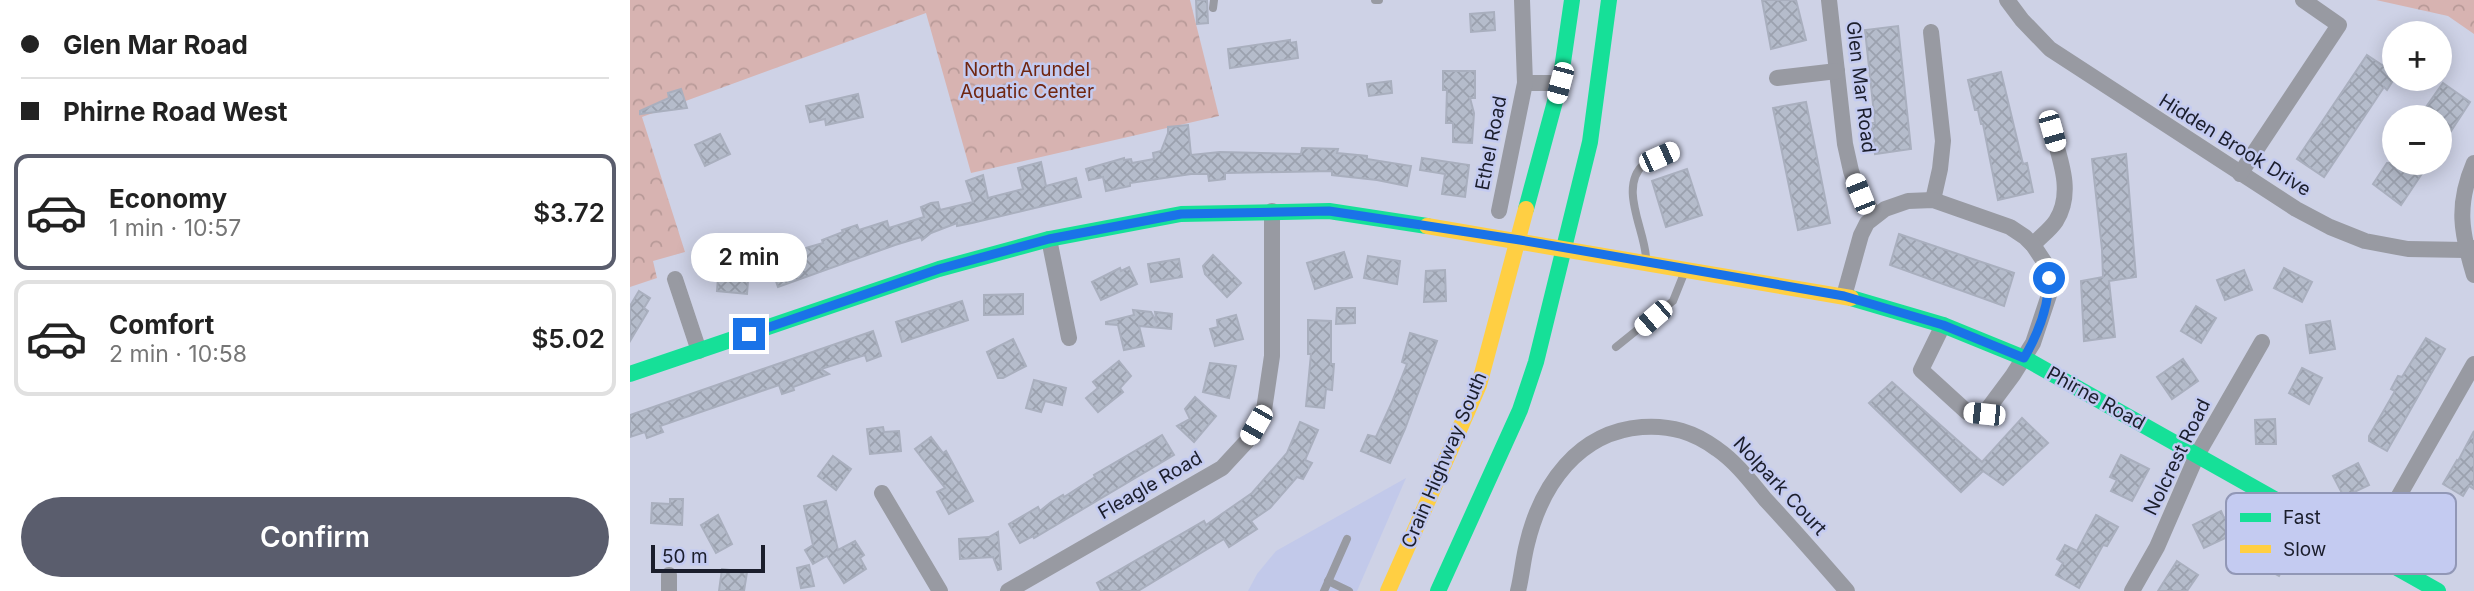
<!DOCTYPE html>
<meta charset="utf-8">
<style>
:root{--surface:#fff;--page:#f2f2f2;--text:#222;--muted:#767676;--line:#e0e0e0;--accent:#5a5d6d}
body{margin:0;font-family:Inter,sans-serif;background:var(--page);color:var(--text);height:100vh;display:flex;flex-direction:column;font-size:26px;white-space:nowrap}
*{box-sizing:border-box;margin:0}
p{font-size:23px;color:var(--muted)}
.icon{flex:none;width:38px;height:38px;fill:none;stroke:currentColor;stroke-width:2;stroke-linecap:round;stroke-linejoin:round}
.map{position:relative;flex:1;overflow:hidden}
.details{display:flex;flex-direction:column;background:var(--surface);width:630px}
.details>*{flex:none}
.banner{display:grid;align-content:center;height:154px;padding:0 21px;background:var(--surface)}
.fabs{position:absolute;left:1752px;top:21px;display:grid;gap:14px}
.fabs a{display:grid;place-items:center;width:70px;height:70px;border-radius:50%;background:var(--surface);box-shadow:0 4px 18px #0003;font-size:35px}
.scale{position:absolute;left:21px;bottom:18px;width:114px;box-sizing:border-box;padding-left:7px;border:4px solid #1b1e2c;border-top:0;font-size:19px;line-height:24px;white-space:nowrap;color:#1b1e2c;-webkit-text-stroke:5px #c4cbf1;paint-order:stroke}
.end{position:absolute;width:32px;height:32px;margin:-16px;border:9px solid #1a73e8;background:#fff;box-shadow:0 0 0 4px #fff}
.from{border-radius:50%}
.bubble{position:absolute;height:49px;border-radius:24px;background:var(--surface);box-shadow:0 4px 18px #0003;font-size:23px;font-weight:600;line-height:49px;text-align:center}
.car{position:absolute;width:21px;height:42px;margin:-21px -10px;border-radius:9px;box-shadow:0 0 5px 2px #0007;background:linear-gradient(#fff 24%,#345 0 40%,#fff 0 76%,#345 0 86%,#fff 0)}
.banner b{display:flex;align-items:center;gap:24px;height:66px;font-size:26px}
.banner b+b{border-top:2px solid var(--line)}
.banner i{width:18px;height:18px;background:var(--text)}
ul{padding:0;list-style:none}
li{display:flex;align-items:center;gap:21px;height:116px;margin:0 14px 10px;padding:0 7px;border:4px solid var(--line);border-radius:14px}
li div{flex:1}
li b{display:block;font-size:26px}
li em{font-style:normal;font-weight:600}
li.active{border-color:var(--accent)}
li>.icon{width:63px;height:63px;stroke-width:1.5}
.cta{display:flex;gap:14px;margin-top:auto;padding:14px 21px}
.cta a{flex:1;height:80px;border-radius:42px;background:var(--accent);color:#fff;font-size:28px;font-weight:600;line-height:80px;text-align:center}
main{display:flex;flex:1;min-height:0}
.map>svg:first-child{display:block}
</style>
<main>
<section class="details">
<div class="banner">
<b><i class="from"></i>Glen Mar Road</b>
<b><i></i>Phirne Road West</b>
</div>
<ul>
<li class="active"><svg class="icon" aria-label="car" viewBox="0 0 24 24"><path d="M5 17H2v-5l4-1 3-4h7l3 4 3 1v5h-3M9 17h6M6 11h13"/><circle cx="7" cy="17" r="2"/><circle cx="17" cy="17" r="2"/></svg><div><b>Economy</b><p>1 min · 10:57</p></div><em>$3.72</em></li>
<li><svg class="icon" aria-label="car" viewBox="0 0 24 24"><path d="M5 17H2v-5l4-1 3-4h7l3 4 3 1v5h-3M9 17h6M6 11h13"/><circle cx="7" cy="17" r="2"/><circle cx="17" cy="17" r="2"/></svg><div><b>Comfort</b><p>2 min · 10:58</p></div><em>$5.02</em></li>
</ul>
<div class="cta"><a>Confirm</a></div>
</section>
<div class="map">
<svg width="1844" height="591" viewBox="0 0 1844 591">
<defs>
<pattern id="forest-crowns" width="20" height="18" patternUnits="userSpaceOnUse" patternTransform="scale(1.75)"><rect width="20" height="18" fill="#d7b3b1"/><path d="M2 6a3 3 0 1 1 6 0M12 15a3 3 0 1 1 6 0" fill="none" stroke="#b89a98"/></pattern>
<pattern id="building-cross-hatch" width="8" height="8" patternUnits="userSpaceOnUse" patternTransform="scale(1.75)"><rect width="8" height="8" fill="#b5bccb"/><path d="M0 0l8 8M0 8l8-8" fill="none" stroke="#9ba1ae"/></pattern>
</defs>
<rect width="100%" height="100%" fill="#ced2e6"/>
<path fill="#c2c9ea" d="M776 478 727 591H618L627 574 646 551Z"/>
<g fill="url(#forest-crowns)">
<path d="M0 0H560L589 116 341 173 296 13 12 117 55 252 23 261 27 278 0 287Z"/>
<path d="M1746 0H1844V34L1818 16Z"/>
</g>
<g fill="url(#building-cross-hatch)" stroke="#a9afbe" stroke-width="2">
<path d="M566 0H577L578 23 567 24Z"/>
<path d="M1132 0H1166L1176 40 1141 49Z"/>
<path d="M864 12 865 30 841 32 840 14Z"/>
<path d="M1268 26 1281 149 1245 154 1241 123H1245L1235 30Z"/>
<path d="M660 40V43L666 42 668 58 600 68 598 49Z"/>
<path d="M1737 55 1764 73V79L1757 90 1754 87 1694 177 1667 159Z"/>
<path d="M813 71H845V98H840L844 113 842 143 823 142V123H816L817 90H813Z"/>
<path d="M1371 72 1393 164 1397 163 1403 192 1368 200 1353 124H1351L1348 110H1345L1338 80Z"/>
<path d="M761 81 762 93 739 96 737 84Z"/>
<path d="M1813 83 1840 102 1810 148V117H1789Z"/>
<path d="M51 89 57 108 10 114V111L39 98 38 93Z"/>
<path d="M228 94 233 117 196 125 195 119 180 122 176 106Z"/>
<path d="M1176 102 1200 223 1168 230 1143 108Z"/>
<path d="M558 125 561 155 590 152 671 154 672 148 708 149 707 153 737 156V159L781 166 777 186 747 180 702 175V171L595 173V179L579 181 578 174H561L500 183V186L476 191 473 177 459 180 456 169 494 158V160L501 159 502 163 524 159 523 153 531 151 538 133V127Z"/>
<path d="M90 134 100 154 75 166 65 145Z"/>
<path d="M1496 154 1506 277 1479 281 1485 337 1454 341 1451 281 1473 277 1472 249 1462 159Z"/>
<path d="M792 158 839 165 835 197 812 194 815 174 790 170Z"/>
<path d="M411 162 416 186 446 178 451 197 342 223 327 226V223L301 233 292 240 291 237 265 245 148 287 142 270 140 271 136 259 168 248 169 250 193 243 192 240 213 232 212 230 227 225 229 230 257 221 259 228 294 217 291 207 301 203 308 202 310 210 343 202 336 181 353 175 358 198 393 189 388 168Z"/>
<path d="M1757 163H1799L1771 205 1743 184Z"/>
<path d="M1057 169 1072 215 1036 227 1022 181Z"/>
<path d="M1269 234 1384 273 1374 306 1260 265Z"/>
<path d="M714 252 722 277 685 289 677 263Z"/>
<path d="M583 255 611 283 597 297 575 274 573 266Z"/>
<path d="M738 256 770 261 767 284 734 278Z"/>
<path d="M549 259 552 277 521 282 518 264Z"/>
<path d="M89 265 119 268 117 294 87 291Z"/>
<path d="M499 267 507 284 471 300 462 282 490 268 491 271Z"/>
<path d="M1654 268 1682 282 1672 302 1644 288Z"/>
<path d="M815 270 816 301 794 302 796 271Z"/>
<path d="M1614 270 1622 290 1595 300 1587 280Z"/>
<path d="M9 291 20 298 14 308 18 311 0 341V306Z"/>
<path d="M393 294V314L354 315V295Z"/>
<path d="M332 301 338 320 272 342 266 322Z"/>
<path d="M1566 306 1586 318 1571 343 1551 331Z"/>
<path d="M707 308H725V323L706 324Z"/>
<path d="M503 310 521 312 527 323 525 312 542 314 541 329 509 326 514 346 494 350 488 325 476 324V322L504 315Z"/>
<path d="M606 315 613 339 585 346 580 329 588 327 587 320Z"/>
<path d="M678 320 701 321V364H704L702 390 696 389 694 408 676 406 681 354H678Z"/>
<path d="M1700 321 1705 349 1680 353 1676 325Z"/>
<path d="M243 331 251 356 237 361 235 355 191 369 199 374 163 387 164 390 152 394 149 385 30 426 33 432 17 438 15 432 0 437V415Z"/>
<path d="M780 333 807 341 775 429 760 463 731 451 738 435 746 437 762 402 777 364 772 362Z"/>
<path d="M1796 338 1815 349 1757 451 1739 441V436L1765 391 1761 389 1768 376 1772 377Z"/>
<path d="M383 339 396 366 373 378H368L357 352Z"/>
<path d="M1553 359 1568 381 1542 399 1527 377Z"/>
<path d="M489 361 501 376 490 388 493 392 468 412 456 398 468 388 463 382Z"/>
<path d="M580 363 606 366 599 398 573 392Z"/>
<path d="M1672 368 1692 378 1679 404 1659 393Z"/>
<path d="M404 380 436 388 432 405 415 401 411 412 396 408Z"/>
<path d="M1262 382 1352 462 1392 418 1418 443 1373 485 1353 471 1331 492 1239 403Z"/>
<path d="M565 397 586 416 564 442 547 426 560 419 555 409Z"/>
<path d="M1645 419 1646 444H1626L1625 420Z"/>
<path d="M670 422 688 430 675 460 682 463 679 468 673 479 667 477 640 508 621 521 627 529 599 547 594 539 508 591H471L467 583 574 521 576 525 622 493 657 453Z"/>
<path d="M253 427 254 432 269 431 271 451 240 454 237 429Z"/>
<path d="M1844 431V489L1839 486 1833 496 1813 484 1827 460 1828 461Z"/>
<path d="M532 435 544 455 404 538 403 536 390 543 379 524 408 507 410 511 421 502 433 495 434 497 465 477 464 475Z"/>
<path d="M301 437 313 453 316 451 343 501 319 514 307 492 315 488 285 449Z"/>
<path d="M1491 455 1519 469 1502 501 1481 491 1487 480 1480 477Z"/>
<path d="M203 456 221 469 206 490 188 476Z"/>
<path d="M1728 463 1739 485 1714 497 1703 476Z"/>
<path d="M40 499H53L52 525 21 523 22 503 40 504Z"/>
<path d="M196 501 208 550 225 541 234 555 230 558 236 569 214 583 197 556 183 564 175 550 183 545 174 506Z"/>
<path d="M1591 511 1594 518 1600 515 1608 532 1574 548 1563 525Z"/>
<path d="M88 515 102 544 86 553 71 525Z"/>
<path d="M1466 515 1488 527 1477 546 1473 545 1449 588 1426 575 1433 563 1427 559 1435 545 1447 551Z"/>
<path d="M368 532 371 569 368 570 363 557 330 559 329 539 359 537Z"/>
<path d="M1635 538 1662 553 1649 576 1622 561Z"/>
<path d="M1547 561 1568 575 1557 591H1528Z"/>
<path d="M179 565 184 586 171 588 167 568Z"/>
<path d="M92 569 117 572 114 591H89Z"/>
</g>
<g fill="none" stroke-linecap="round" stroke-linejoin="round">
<g stroke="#989aa2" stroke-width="8">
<path d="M745 0H749"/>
<path d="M583 8 584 0"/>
<path d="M1016 258C1015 230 988 187 1014 164 1021 158 1036 155 1044 151"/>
<path d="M986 347 1043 301 1055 271"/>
<path d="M698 581 719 591"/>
<path d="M694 591 717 539"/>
</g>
<g stroke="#989aa2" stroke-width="16">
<path d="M1199 0 1215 144 1221 171 1229 194 1245 215"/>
<path d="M1377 0 1392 20 1420 49 1666 209 1700 227 1735 241 1778 249 1836 250 1844 248"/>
<path d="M1301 32 1313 141 1310 169 1303 200"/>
<path d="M1147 78 1207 71"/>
<path d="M895 83H930"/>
<path d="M1844 163C1826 205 1831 232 1844 275"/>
<path d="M1610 174 1709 25 1673 0"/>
<path d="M869 211 895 83 892 0"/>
<path d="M419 239 439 338"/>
<path d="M1403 245C1410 237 1420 230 1426 221 1444 193 1430 159 1422 131"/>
<path d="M45 279 69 351"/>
<path d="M1214 296 1231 235 1237 223 1255 209 1278 201 1303 200 1380 227 1395 237 1403 245 1415 263 1419 278V295L1403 343 1383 375 1354 414 1337 412 1291 370 1313 325"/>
<path d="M252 493 310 591"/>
<path d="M1738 550 1844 364"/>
<path d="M39 591V575"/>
<path d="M378 591 592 468 617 441 634 410 642 356V211"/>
<path d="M888 591C892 575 893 559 897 544 911 485 948 432 1012 427 1041 425 1064 432 1087 449 1106 462 1121 482 1135 499 1163 529 1190 560 1217 591"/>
<path d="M1502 591 1527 547 1567 455 1632 342"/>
</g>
<g stroke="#16e098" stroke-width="16">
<path d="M896 209 930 83 942 0"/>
<path d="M1221 298 1313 325 1394 358 1808 591"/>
<path d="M0 374 309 269 419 239 551 214 699 211 797 226"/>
<path d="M808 591 890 410 906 362 960 142 979 0"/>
</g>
<g stroke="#ffcf43" stroke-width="16">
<path d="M797 226 1221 298"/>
<path d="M758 591 849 385 896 209"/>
</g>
</g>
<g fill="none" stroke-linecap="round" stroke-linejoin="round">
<path stroke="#1a73e8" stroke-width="9" d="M119 334 309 269 419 239 551 214 699 211 890 240 1214 296 1313 325 1394 358C1408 334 1419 305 1419 278"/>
</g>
<g text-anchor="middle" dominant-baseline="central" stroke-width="5" stroke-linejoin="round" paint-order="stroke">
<g font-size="19" fill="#702610" stroke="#c4cbf1">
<text x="397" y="69">North Arundel<tspan x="397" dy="22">Aquatic Center</tspan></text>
</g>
<g font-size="19" fill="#1b1e2c" stroke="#c4cbf1">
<text transform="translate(1231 87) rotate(83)">Glen Mar Road</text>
<text transform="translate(861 143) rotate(-79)">Ethel Road</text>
<text transform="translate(1605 145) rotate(32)">Hidden Brook Drive</text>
<text transform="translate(1466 398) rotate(29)">Phirne Road</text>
<text transform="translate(1547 457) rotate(-64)">Nolcrest Road</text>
<text transform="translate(814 460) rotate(-67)">Crain Highway South</text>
<text transform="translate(520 485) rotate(-30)">Fleagle Road</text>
<text transform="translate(1150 486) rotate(47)">Nolpark Court</text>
</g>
</g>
<rect x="1596" y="493" width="230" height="81" rx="10" fill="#c4cbf1" stroke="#9197b6" stroke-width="2"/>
<rect x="1610" y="513" width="31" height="9" fill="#16e098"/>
<rect x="1610" y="545" width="31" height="8" fill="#ffcf43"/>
<g font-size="19" fill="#1b1e2c">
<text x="1653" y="524">Fast</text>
<text x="1653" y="556">Slow</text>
</g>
</svg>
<div class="fabs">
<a>+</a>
<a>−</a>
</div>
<div class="scale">50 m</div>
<i class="end from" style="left:1419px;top:278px"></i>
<i class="end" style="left:119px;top:334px"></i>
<div class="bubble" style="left:61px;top:233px;width:116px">2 min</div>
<i class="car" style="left:930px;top:83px;rotate:195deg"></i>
<i class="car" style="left:1422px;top:131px;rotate:164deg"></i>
<i class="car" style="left:1029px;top:157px;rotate:66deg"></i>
<i class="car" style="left:1230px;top:194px;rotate:338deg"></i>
<i class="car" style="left:1023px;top:318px;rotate:229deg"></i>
<i class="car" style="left:1354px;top:414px;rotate:276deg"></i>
<i class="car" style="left:626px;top:425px;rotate:210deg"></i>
</div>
</main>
